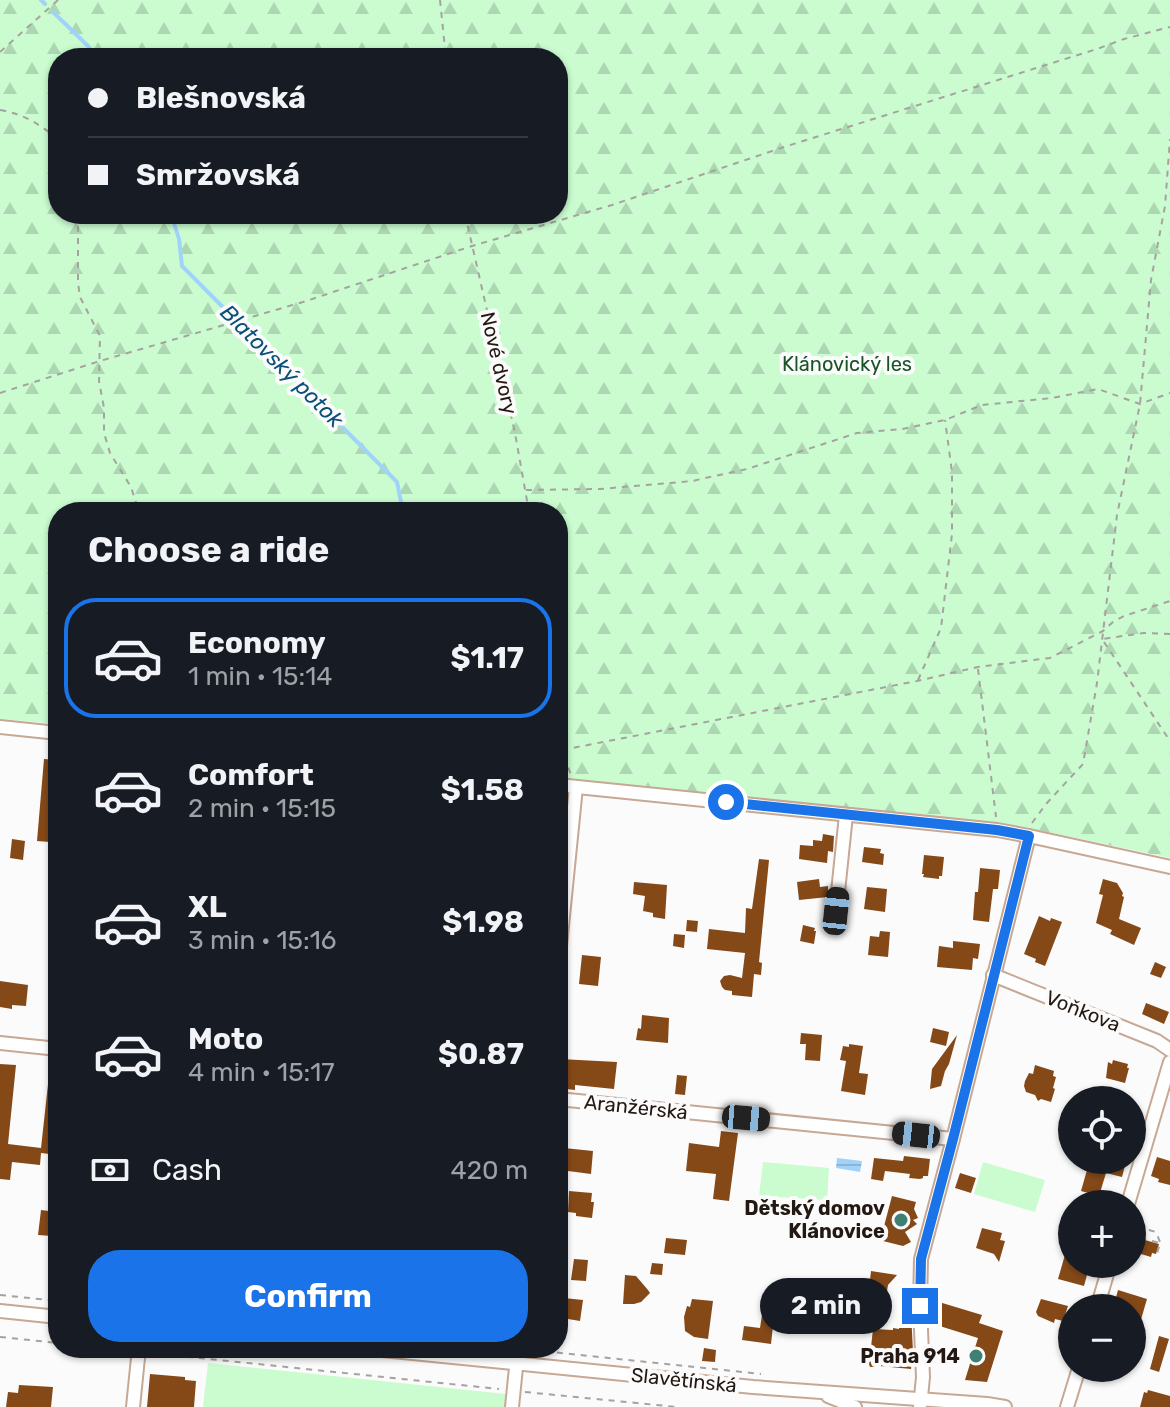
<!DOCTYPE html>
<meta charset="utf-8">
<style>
:root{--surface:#171b24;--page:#20242c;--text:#f1f3f6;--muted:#9ea1a6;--line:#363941;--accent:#1a73e8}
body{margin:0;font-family:Rubik,sans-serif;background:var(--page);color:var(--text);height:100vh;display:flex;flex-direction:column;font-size:30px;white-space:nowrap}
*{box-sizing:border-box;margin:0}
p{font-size:26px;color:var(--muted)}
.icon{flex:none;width:44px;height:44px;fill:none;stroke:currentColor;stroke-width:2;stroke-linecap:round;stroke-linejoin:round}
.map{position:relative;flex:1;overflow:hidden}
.sheet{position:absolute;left:48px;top:502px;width:520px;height:856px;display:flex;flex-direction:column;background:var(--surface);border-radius:32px;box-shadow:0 2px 6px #0004}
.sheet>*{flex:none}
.top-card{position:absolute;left:48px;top:48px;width:520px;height:176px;border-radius:32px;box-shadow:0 2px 6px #0004;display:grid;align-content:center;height:176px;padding:0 40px;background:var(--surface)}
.controls{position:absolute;left:1058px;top:1086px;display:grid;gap:16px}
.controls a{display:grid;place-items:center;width:88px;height:88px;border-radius:50%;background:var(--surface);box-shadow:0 2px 6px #0004;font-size:40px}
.end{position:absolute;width:36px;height:36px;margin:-18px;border:10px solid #1a73e8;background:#fff;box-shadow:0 0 0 4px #fff}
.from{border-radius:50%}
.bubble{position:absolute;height:56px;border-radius:28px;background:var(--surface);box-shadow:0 2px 6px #0004;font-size:26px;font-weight:700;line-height:56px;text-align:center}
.car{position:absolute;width:24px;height:48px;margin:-24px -12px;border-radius:10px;box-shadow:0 0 6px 2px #0007;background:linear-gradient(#222 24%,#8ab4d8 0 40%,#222 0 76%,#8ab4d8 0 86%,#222 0)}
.top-card b{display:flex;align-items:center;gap:28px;height:76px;font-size:30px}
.top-card b+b{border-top:2px solid var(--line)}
.top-card i{width:20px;height:20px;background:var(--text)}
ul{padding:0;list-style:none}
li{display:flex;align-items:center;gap:24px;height:120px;margin:0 16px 12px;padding:0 24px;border:4px solid transparent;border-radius:32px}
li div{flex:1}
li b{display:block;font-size:30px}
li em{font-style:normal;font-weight:700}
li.on{border-color:var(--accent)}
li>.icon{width:72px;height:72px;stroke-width:1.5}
h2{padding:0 40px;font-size:36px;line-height:96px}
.pay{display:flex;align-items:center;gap:20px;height:88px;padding:0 40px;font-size:30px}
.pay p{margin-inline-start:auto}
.cta{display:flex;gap:16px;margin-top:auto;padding:16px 40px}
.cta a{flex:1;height:92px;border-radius:32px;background:var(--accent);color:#fff;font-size:32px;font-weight:700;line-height:92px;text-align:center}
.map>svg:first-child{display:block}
</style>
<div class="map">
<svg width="1170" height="1407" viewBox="0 0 1170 1407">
<defs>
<pattern id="forest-firs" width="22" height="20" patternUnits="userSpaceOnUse" patternTransform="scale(2)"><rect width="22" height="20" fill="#cafcd0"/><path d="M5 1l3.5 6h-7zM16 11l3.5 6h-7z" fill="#add7b2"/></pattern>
<pattern id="water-rules" width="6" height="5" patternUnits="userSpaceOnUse" patternTransform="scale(2)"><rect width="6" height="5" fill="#a1d3fa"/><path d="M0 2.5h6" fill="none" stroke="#8ab5d5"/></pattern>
</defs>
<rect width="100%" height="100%" fill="#fbfbfb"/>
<g fill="#cafcd0">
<path d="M763 1162 829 1168 827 1200 759 1196Z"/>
<path d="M983 1162 1045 1180 1035 1212 974 1194Z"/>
<path d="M208 1363 506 1394 505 1407H203Z"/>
</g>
<path fill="url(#forest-firs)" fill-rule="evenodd" d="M0 0H1170V858L1038 830 1001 825 558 779V512H58V724L0 719ZM58 58H558V214H58Z"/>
<path fill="url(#water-rules)" d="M837 1158 862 1161 860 1172 836 1168Z"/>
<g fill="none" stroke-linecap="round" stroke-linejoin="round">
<g stroke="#a1d3fa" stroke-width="4">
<path d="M41 0 45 4"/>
<path d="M53 12 88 46 96 58"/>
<path d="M171 214 179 239 182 266 397 482 403 512"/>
</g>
</g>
<g fill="#854918">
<path d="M44 759 58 760 54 828 51 827 50 842 37 841Z"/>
<path d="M823 834 834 836 833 852 828 851 827 863 799 859 800 845 813 846V840L822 841Z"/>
<path d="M12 839 25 841 23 860 10 858Z"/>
<path d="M864 847 881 849 880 853 884 854 883 865 862 862Z"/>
<path d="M924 855 944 857 942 876H939V879L923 877 924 874H922Z"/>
<path d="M759 859 769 860 759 962 762 963 761 975 754 974 752 997 732 995V991L725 990 722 987 720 981 724 976 730 975 742 978 745 953 707 949 709 929 745 933 746 908 752 909Z"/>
<path d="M980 868 1000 870 998 889H993L989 922 973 920 975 892H978Z"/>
<path d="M819 879 820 887 828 886V897L799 900 797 882Z"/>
<path d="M1103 879 1117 883 1123 893 1122 896 1124 897 1119 919 1141 928 1134 945 1110 934 1112 930 1096 923 1103 895 1099 894Z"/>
<path d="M634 882 667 885 665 919 653 917V913L643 911 645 896 633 894Z"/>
<path d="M867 887 887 889 885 912 864 909Z"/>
<path d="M1039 916 1050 921 1051 918 1062 922 1045 966 1035 962 1036 959 1024 954Z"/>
<path d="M687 920 698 921 697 932 686 931Z"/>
<path d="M803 925 815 928 814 931H816L814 944 800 941Z"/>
<path d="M880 931 890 932 888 957 868 955 870 936 879 937Z"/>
<path d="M674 934 685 935 684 948 673 946Z"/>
<path d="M953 941 980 944 978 959 973 958 972 970 937 967 939 946 953 948Z"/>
<path d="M582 955 601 957 598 986 579 984Z"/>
<path d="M1155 962 1166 967 1161 978 1150 974Z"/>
<path d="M0 981 28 985 26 1006 12 1005V1009L0 1007Z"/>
<path d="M1146 1003 1169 1012 1164 1024 1142 1014Z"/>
<path d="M642 1015 669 1018 668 1043 636 1040 638 1028 641 1029Z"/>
<path d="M933 1028 949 1032 946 1046 930 1042Z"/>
<path d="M801 1033 822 1035 820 1061 805 1060 806 1044H800Z"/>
<path d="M957 1035 949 1064 945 1071 941 1086 930 1089 932 1069Z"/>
<path d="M849 1044 863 1046 859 1073 868 1074 865 1095 841 1091 846 1061 840 1060 843 1046 849 1047Z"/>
<path d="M51 1057 58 1058V1155L41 1153 40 1165 12 1162 10 1180 0 1179V1064L16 1065 8 1144 41 1148Z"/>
<path d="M560 1059 617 1062 614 1089 575 1085V1090L558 1088Z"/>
<path d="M1113 1060 1128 1064 1127 1068H1129L1125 1083 1106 1078 1108 1062 1112 1064Z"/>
<path d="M1035 1065 1054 1071 1053 1076 1056 1077 1053 1088 1055 1089 1051 1102 1041 1099 1038 1101 1035 1095 1026 1092 1024 1086 1025 1081 1029 1073 1033 1074Z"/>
<path d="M677 1075 687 1076 685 1095 675 1094Z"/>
<path d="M721 1131 738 1133 729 1201 713 1199 716 1174 686 1171 689 1143 719 1147Z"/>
<path d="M564 1148 593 1151 591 1174 568 1171V1177L558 1176 559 1153 564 1154Z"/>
<path d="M904 1156 930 1159 928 1176H923V1178L920 1179 909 1178 910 1174 885 1171 883 1181 871 1179 874 1158 903 1161Z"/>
<path d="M1157 1157 1170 1161V1185L1158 1182 1159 1179 1151 1176Z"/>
<path d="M1097 1160 1126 1162 1122 1177 1106 1173 1099 1196 1081 1191 1087 1170 1092 1171Z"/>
<path d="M960 1173 976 1178 971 1193 955 1188Z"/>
<path d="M52 1191H58V1233H52V1236L38 1235 41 1210 49 1211Z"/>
<path d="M569 1191 592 1193 591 1202H594L592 1218 576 1216V1213L568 1212Z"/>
<path d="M892 1196 916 1202 914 1209 918 1218 913 1220 917 1224 905 1232 911 1242 903 1246 883 1241 878 1234 883 1230Z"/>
<path d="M982 1228 1002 1233 1000 1240 1005 1241 999 1262 994 1254 976 1248Z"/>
<path d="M666 1238 687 1240 685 1255 664 1253Z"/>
<path d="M1138 1238 1159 1244 1156 1254 1152 1253 1151 1257 1134 1252Z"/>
<path d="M1069 1241H1072V1264H1090L1084 1286 1058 1279Z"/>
<path d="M574 1259 588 1260 586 1281 571 1280Z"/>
<path d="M652 1263 663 1264 662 1275 650 1274Z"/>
<path d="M871 1271 897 1275 888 1285 886 1297 872 1296 873 1290 869 1289Z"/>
<path d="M625 1275 636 1276 648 1290 650 1293 641 1302 634 1304H623Z"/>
<path d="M1118 1290 1147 1299 1135 1340H1132V1308H1113Z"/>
<path d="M820 1294 844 1297 841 1321 818 1318Z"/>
<path d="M564 1298 583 1300 580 1321 562 1318Z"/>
<path d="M692 1299 713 1301 708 1339 694 1337 685 1331 684 1317 687 1306 690 1307Z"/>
<path d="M929 1299 982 1315 979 1323 1003 1331 987 1382 965 1380 978 1338 930 1323Z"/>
<path d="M1041 1299 1068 1306 1063 1321 1055 1319 1054 1323 1038 1316 1036 1312Z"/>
<path d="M898 1312H911L913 1352 911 1369 880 1366 870 1367 868 1361 870 1356 873 1329 893 1330V1328L899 1329Z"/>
<path d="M762 1315 774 1317 771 1344 742 1340 744 1326 760 1328Z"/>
<path d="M1159 1336 1169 1339 1159 1372 1150 1369Z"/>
<path d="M704 1348 716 1350 715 1362 702 1361Z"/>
<path d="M150 1374 185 1377V1380L196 1381 194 1407H147Z"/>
<path d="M19 1385 53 1387 51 1407H6L8 1392 18 1393Z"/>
<path d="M1148 1390 1170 1396V1407H1140L1144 1392 1147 1393Z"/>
</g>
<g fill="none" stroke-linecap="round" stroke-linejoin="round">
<g stroke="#c6a894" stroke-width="16">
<g id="minor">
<path d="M0 727 58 733"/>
<path d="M558 785 997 830 1029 836 1170 867"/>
<path d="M836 911 846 815"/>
<path d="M558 966 576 787"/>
<path d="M993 975 1157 1041 1170 1050"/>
<path d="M0 1043 58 1049"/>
<path d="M558 1099 953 1139"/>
<path d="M1128 1204 1170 1062"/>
<path d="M1097 1308 1110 1264"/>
<path d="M0 1311 58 1317"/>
<path d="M362 1348 753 1387 987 1404 1005 1407"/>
<path d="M828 1396 855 1407"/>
<path d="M133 1407 139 1348"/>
<path d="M512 1407 518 1348"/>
<path d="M920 1407 923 1377 920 1306 921 1259 953 1139 1029 836"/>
<path d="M1067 1407 1079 1368"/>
</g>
</g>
<g stroke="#a6a29f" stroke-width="2" stroke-dasharray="6 6" stroke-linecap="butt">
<path d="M440 0 446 58"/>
<path d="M0 52 58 0"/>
<path d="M0 110C24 114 39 124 58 139"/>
<path d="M78 214V283L80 297 100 336 99 381 104 408V433L110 453 131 487 139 512"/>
<path d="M465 214 515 433 529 512"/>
<path d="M0 393 100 361 303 302 472 246 612 205 784 147 1097 49 1124 39 1170 27"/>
<path d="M526 490 600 489 692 481 747 469 857 433 902 429 945 420 982 405 1052 398 1098 389 1140 404 1170 393"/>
<path d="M1170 634 1144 633 1102 639 1170 741"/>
<path d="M978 669 996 817"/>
<path d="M918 680 941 628 952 534V472L945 420"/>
<path d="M558 721 562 750 571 775"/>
<path d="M562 750 917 681 978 667 1050 658 1103 631 1113 622 1124 616 1170 601"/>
<path d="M1032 823 1046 804 1083 764 1097 683 1117 515 1140 404 1151 280 1165 206 1170 139"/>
<path d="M1132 1217 1135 1219 1143 1231 1149 1230 1156 1232 1160 1242"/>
<path d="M1143 1231 1137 1237 1160 1243 1156 1257"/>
<path d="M1133 1247 1137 1238"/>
<path d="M0 1295 58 1301"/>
<path d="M0 1337 58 1343"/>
<path d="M102 1348 125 1350"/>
<path d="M533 1350 761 1374"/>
<path d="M151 1353 499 1389"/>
<path d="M525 1392 677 1407"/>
</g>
<use href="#minor" stroke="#fff" stroke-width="12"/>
</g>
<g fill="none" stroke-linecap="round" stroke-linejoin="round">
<path stroke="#1a73e8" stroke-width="10" d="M726 802 997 830 1029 836 953 1139 921 1259 920 1306"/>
</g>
<g fill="#3e8174" stroke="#fbfbfb" stroke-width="3">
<circle cx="901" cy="1220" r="8"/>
<circle cx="976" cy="1356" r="8"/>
</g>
<g text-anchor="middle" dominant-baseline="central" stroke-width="8" stroke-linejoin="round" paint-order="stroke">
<g font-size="20" fill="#241912" stroke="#fbfbfb">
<text transform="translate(499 363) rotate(77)">Nové dvory</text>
<text transform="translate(1083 1011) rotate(22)">Voňkova</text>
<text transform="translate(636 1107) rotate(6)">Aranžérská</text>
<text transform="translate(684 1380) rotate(6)">Slavětínská</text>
</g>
<g font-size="20" fill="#195428" stroke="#fbfbfb">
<text x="847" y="364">Klánovický les</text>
</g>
<g font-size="20" font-weight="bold" fill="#241912" stroke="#fbfbfb" text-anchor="end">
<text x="885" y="1208">Dětský domov<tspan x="885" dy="23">Klánovice</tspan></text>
<text x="960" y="1356">Praha 914</text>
</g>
<g font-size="22" font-style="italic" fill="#094f79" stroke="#fbfbfb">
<text transform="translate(282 366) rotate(45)">Blatovský potok</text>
</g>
</g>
</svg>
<div class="controls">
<a><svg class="icon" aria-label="locate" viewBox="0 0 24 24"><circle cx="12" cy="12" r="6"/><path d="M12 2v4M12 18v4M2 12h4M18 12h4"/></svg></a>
<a>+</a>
<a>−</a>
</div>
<i class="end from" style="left:726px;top:802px"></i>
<i class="end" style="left:920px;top:1306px"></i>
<div class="bubble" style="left:760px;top:1278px;width:132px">2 min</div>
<i class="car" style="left:836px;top:911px;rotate:6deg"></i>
<i class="car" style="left:746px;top:1118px;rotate:95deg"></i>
<i class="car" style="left:916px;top:1135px;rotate:276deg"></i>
<div class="top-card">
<b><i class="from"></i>Blešnovská</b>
<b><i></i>Smržovská</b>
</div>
<section class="sheet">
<h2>Choose a ride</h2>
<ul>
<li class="on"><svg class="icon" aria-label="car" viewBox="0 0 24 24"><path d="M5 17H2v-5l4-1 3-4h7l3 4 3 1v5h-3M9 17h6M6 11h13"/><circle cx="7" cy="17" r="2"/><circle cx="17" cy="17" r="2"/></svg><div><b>Economy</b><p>1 min · 15:14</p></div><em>$1.17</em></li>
<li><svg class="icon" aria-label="car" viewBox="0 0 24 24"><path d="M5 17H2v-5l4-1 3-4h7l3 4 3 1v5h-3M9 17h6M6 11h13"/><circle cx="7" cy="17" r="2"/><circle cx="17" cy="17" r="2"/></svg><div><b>Comfort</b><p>2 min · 15:15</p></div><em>$1.58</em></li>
<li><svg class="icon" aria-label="car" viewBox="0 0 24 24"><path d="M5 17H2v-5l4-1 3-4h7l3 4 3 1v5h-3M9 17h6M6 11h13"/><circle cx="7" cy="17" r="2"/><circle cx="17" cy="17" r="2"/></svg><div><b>XL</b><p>3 min · 15:16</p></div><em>$1.98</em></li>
<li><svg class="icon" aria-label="car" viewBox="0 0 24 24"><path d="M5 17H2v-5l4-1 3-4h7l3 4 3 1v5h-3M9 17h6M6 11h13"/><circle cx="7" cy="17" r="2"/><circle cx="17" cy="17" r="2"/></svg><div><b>Moto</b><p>4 min · 15:17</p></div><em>$0.87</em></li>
</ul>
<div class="pay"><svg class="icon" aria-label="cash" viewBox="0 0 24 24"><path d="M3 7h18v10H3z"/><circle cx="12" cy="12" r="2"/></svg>Cash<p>420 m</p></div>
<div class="cta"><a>Confirm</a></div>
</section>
</div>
